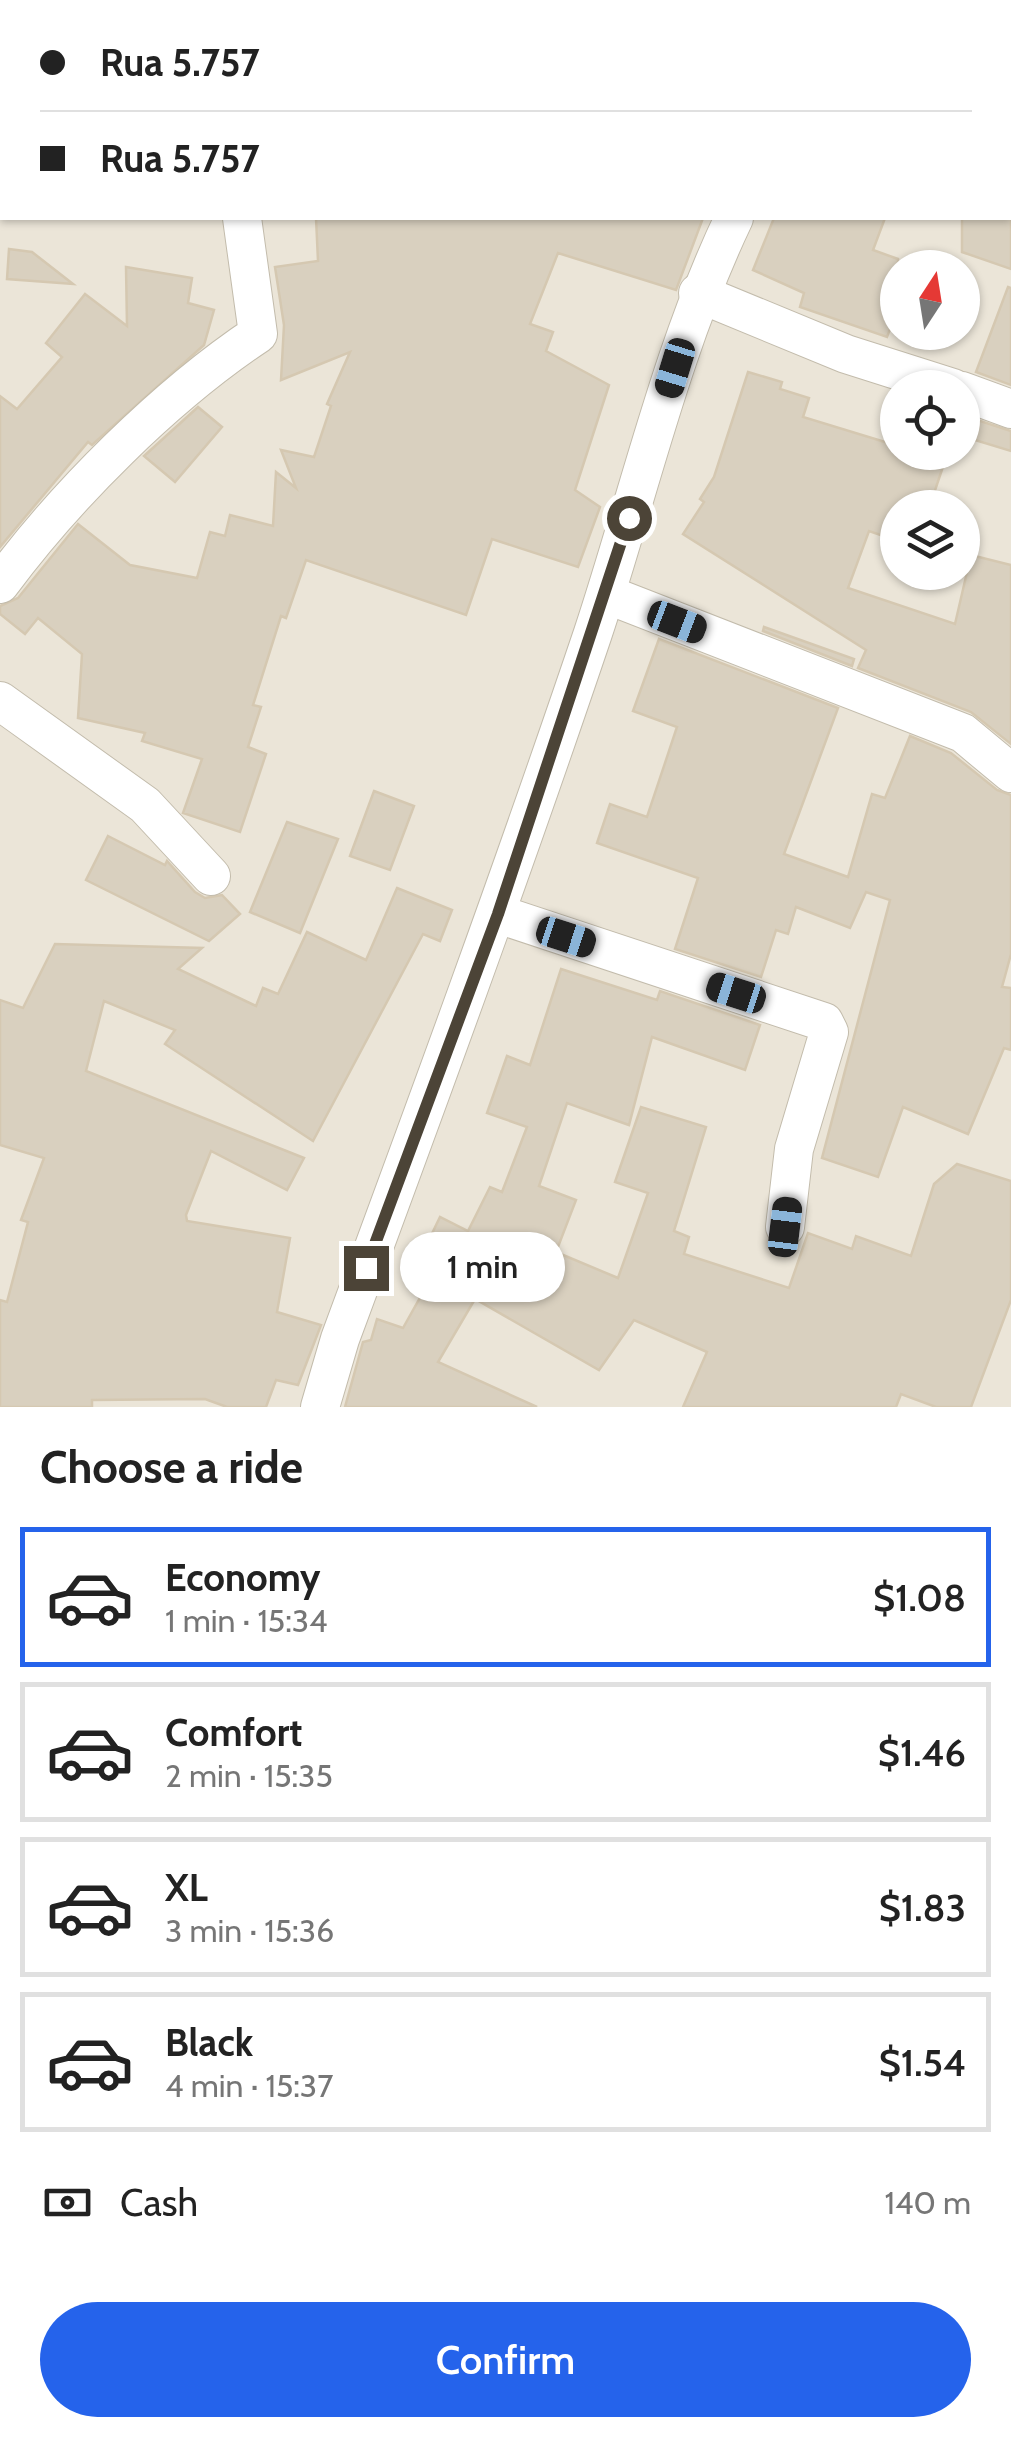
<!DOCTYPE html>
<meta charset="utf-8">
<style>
:root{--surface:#fff;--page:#f2f2f2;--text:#222;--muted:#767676;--line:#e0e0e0;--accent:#2563eb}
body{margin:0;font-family:Cabin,sans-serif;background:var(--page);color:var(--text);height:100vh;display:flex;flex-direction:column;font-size:38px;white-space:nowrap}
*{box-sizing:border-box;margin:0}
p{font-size:32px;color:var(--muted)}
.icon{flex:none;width:55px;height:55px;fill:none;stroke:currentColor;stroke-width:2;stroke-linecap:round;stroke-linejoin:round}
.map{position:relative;height:1407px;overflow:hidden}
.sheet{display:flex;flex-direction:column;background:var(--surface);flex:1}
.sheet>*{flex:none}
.banner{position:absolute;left:0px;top:0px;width:1012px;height:220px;box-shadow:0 2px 8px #0004;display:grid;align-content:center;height:220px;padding:0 40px;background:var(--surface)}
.needle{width:65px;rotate:12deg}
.tools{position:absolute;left:880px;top:250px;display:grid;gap:20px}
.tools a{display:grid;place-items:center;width:100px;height:100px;border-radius:50%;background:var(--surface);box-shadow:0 2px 8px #0004;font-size:50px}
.end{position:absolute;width:45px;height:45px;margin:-22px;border:12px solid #4c4437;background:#fff;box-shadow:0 0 0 5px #fff}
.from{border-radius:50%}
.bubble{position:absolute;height:70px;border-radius:35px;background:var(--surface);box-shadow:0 2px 8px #0004;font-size:32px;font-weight:600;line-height:70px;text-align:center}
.car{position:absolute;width:30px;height:60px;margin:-30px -15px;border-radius:12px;box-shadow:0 0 8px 2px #0007;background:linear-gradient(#222 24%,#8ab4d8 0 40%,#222 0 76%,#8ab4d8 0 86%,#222 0)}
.banner b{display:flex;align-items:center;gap:35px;height:95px;font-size:38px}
.banner b+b{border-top:2px solid var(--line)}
.banner i{width:25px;height:25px;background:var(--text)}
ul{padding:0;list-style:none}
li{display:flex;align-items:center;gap:30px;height:140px;margin:0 20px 15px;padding:0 20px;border:5px solid var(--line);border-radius:0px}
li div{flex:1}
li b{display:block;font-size:38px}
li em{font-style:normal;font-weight:600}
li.selected{border-color:var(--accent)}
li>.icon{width:90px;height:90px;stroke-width:1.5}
h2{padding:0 40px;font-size:45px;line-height:120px}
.pay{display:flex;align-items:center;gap:25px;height:110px;padding:0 40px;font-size:38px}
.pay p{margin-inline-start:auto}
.cta{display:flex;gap:20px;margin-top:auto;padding:20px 40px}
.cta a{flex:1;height:115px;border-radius:60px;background:var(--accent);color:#fff;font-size:40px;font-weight:600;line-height:115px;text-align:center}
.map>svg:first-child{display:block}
</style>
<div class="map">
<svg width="1011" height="1407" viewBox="0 0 1011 1407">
<rect width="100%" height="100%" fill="#f6f3eb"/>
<path fill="#ebe5d8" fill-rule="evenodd" d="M0 0H1011V1407H0ZM2 2H1010V218H2ZM898 268H962V332H898ZM898 388H962V452H898ZM898 508H962V572H898Z"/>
<g fill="#d9d0bf" stroke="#d5c8b1" stroke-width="2.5">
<path d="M316 218H703L676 290 558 253 530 324 553 332 546 351 609 385 575 490 600 507 578 567 492 539 466 615 306 560 286 618 281 616 253 705 261 707 248 747 266 754 240 832 183 813 202 759 142 741 145 733 78 718 82 654 38 618 25 634 0 614V606L18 598 78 524 130 565 197 578 210 532 225 536 230 515 273 526 276 472 296 488 281 450 314 457 331 406 327 404 350 352 281 380 284 325 275 267 318 261Z"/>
<path d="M774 218H885L873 250 898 259V308L887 337 800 307 804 293 753 270Z"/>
<path d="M962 218H1011V269L962 252Z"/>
<path d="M9 249 32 252 73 284 7 279Z"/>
<path d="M126 267 192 278 188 303 214 310 204 345 92 445 88 442 0 547V396L17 409 62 357 46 343 85 294 127 326Z"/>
<path d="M1008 287 1011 288V385L976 372Z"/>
<path d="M748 372 782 382 780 389 809 398 803 417 898 446V452H948L929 508H898V541L869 531 848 588 955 624 971 555 1011 565V744L971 712 858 668 866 650 683 534 704 502 700 499 714 477Z"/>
<path d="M198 407 222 427 175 482 144 456Z"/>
<path d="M962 415 1011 431V451L962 436Z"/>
<path d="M764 627 854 659 852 666 763 631Z"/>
<path d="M659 639 838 708 784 854 848 877 872 794 885 798 910 736 951 753 997 790 1011 795V954L1002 987 1011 988V1050L1004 1048 968 1134 903 1107 878 1177 822 1158 890 900 866 892 850 928 796 907 788 934 776 930 761 977 675 949 698 878 597 843 610 804 647 817 677 727 633 711Z"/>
<path d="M374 791 414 806 390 870 350 856Z"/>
<path d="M287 822 338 839 300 933 250 912Z"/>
<path d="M108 836 165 865 167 861 195 892 205 898 222 895 240 914 209 941 86 880Z"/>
<path d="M397 888 452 910 440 941 423 934 313 1141 165 1044 175 1030 104 1001 86 1071 304 1158 287 1190 211 1151 186 1215 187 1221 290 1238 277 1312 321 1325 298 1385 276 1380 266 1407H227L205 1399 92 1400V1407H0V1300L7 1302 28 1222 21 1220 44 1158 0 1145V1000L23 1008 55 944 202 948 178 969 256 1006 263 988 278 994 307 932 366 960Z"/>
<path d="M561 969 657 1000 660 991 760 1025 745 1070 652 1037 629 1125 567 1103 539 1186 576 1200 556 1252 618 1278 648 1193 615 1182 641 1107 706 1127 674 1231 689 1237 684 1254 789 1288 808 1233 852 1249 856 1236 911 1256 934 1184 957 1164 1011 1181V1300L971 1407H936L901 1394 896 1407H683L707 1352 634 1320 599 1370 475 1299 438 1362 537 1407H345L363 1342 371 1340 377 1319 403 1328 440 1262 424 1250 440 1217 468 1231 490 1187 502 1192 527 1127 487 1113 507 1056 530 1065Z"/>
</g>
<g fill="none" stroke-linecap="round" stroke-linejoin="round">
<g stroke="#c3bcac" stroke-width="40">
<g id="minor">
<path d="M199 0 200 2"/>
<path d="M480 0 483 2"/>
<path d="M817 2 818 0"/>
<path d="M1010 73 1011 74"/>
<path d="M698 293 846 354 953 388"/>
<path d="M962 391 1011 409"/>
<path d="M0 584C66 495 165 396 258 334L242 218"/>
<path d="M606 594 963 733 1011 773"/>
<path d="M0 701 145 805 211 876"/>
<path d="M498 914 824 1022 829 1032 794 1149 785 1227"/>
<path d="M320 1407 340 1339C427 1104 513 870 593 633 639 494 671 350 734 218"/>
</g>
</g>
<use href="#minor" stroke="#fff" stroke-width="38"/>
</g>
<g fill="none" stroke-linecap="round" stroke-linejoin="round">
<path stroke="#4c4437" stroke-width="12" d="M366 1268 498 914 629 518"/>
</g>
</svg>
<div class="tools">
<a><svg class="needle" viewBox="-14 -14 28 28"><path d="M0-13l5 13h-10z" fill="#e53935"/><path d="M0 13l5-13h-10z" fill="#767676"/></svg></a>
<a><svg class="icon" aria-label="locate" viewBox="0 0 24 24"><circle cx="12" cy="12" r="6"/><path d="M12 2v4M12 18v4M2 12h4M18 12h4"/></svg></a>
<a><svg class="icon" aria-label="layers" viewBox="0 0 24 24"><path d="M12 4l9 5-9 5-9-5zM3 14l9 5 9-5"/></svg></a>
</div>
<i class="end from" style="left:629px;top:518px"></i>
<i class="end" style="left:366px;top:1268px"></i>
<div class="bubble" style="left:400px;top:1232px;width:165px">1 min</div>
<i class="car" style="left:675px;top:368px;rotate:197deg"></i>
<i class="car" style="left:677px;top:622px;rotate:111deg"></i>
<i class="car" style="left:566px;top:937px;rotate:108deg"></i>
<i class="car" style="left:736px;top:993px;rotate:288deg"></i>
<i class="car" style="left:785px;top:1227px;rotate:7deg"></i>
<div class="banner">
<b><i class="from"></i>Rua 5.757</b>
<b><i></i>Rua 5.757</b>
</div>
</div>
<section class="sheet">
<h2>Choose a ride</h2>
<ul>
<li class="selected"><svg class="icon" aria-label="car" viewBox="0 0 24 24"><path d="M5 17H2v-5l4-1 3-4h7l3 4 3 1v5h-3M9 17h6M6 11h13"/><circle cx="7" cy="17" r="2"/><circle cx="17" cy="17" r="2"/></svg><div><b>Economy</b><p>1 min · 15:34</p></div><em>$1.08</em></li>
<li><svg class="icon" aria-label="car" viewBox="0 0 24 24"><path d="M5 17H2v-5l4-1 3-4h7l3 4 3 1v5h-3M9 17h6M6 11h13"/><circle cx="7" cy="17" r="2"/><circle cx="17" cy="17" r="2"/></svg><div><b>Comfort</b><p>2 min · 15:35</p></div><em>$1.46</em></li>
<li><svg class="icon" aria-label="car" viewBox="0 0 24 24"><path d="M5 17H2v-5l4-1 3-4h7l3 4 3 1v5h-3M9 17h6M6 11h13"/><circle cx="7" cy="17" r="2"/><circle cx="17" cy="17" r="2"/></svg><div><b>XL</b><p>3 min · 15:36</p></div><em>$1.83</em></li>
<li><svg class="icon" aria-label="car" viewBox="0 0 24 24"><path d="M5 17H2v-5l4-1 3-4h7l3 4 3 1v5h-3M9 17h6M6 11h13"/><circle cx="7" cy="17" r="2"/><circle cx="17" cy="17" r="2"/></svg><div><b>Black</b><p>4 min · 15:37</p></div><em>$1.54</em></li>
</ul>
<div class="pay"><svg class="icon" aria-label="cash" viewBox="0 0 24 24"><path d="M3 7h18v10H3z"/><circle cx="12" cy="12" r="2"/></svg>Cash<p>140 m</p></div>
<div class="cta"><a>Confirm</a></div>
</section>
